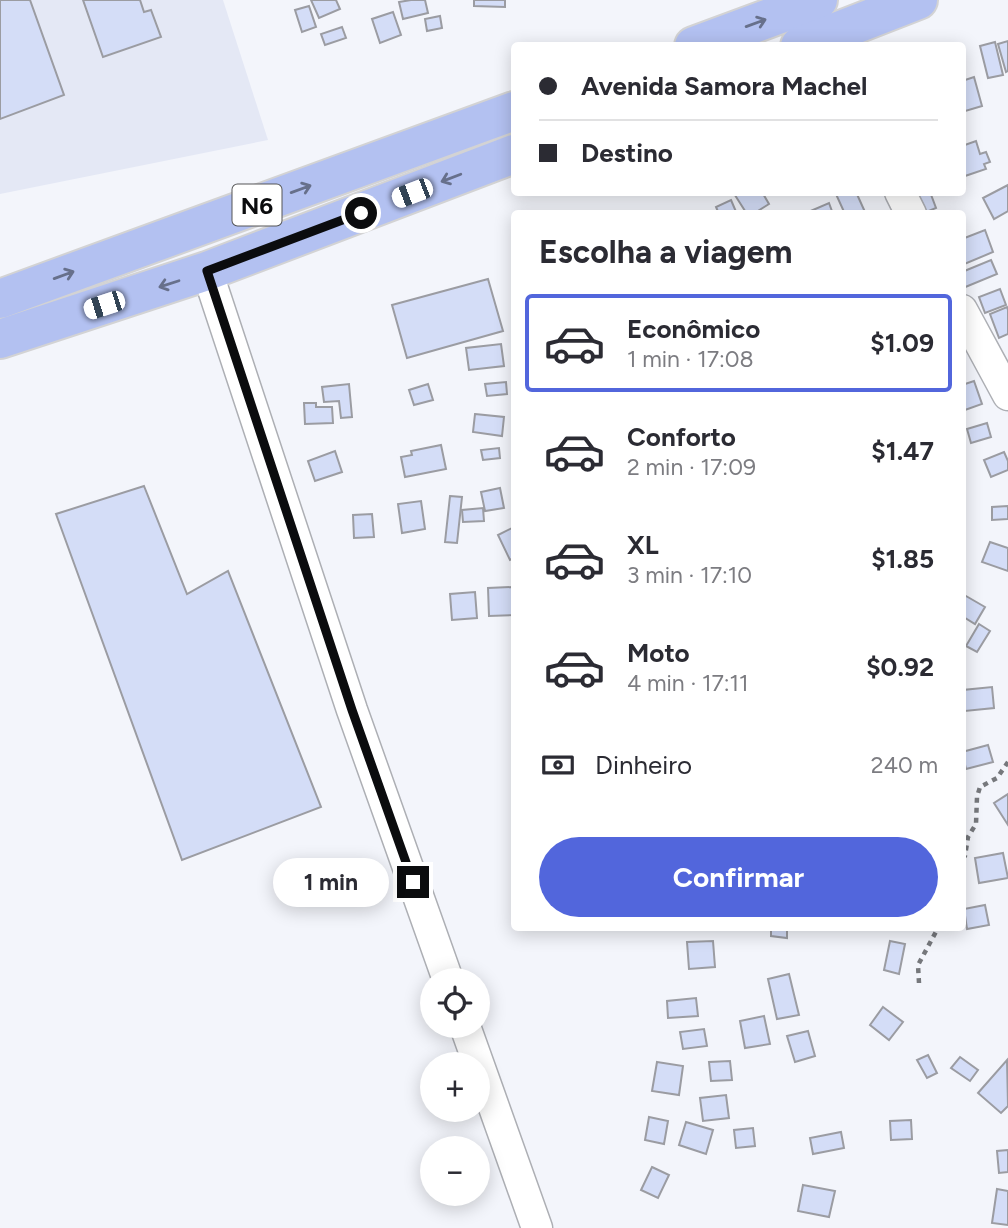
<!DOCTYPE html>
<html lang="pt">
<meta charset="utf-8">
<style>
:root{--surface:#fff;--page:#f7f7f7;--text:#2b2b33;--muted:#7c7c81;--line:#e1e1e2;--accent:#5266dc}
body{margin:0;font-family:Figtree,sans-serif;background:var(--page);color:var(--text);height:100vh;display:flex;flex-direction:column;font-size:26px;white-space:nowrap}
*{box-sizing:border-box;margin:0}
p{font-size:23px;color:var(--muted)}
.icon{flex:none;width:38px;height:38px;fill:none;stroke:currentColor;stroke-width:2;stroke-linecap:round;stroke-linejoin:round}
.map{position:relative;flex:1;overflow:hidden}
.panel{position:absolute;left:511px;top:210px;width:455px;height:721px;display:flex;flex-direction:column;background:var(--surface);border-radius:7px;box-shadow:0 4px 18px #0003}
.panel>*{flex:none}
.banner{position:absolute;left:511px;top:42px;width:455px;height:154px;border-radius:7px;box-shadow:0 4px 18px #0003;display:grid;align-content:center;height:154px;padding:0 28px;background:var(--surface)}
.fabs{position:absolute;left:420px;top:968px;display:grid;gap:14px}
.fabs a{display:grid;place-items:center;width:70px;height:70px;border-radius:50%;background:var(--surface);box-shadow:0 4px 18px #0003;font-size:35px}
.end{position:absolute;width:32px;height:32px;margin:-16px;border:9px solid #0b0c0e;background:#fff;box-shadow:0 0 0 4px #fff}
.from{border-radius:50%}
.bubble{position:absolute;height:49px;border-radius:24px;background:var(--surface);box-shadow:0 4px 18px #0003;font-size:23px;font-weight:700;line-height:49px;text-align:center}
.car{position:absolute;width:21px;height:42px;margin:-21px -10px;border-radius:9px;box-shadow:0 0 5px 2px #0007;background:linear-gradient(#fff 24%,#345 0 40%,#fff 0 76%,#345 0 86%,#fff 0)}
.banner b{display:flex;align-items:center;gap:24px;height:66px;font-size:26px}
.banner b+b{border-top:2px solid var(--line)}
.banner i{width:18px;height:18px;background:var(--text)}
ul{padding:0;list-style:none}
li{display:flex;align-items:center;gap:21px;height:98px;margin:0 14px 10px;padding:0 14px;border:4px solid transparent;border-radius:7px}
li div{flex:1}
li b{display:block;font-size:26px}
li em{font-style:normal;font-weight:700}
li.current{border-color:var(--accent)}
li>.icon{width:63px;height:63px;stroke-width:1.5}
h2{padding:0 28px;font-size:32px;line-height:84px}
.pay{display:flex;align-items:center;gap:18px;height:77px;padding:0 28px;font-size:26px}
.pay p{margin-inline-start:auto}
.primary-button{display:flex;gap:14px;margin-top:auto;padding:14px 28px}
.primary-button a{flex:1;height:80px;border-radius:42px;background:var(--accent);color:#fff;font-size:28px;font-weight:700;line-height:80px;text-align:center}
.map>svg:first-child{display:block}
</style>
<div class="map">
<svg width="1008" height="1228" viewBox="0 0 1008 1228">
<rect width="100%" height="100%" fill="#f3f5fb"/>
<path fill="#e4e8f5" d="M0 0H223L268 140 0 194Z"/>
<g fill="#d4ddf7" stroke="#9b9ca2" stroke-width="2">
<path d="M0 0H30L64 95 0 119Z"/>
<path d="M83 0H140L144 12 151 10 161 37 103 57Z"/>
<path d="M311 0H336L340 9 319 18Z"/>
<path d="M411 0H425L428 13 403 19 399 2Z"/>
<path d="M474 0H505V7L474 6Z"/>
<path d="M309 6 316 27 302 32 295 10Z"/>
<path d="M393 12 401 35 380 43 372 19Z"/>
<path d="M440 16 442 28 427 31 425 19Z"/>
<path d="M342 27 346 38 325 45 321 34Z"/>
<path d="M1008 41V71L1006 72 998 44Z"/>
<path d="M995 42 1003 75 988 78 980 46Z"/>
<path d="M974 77 982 106 962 112V81Z"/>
<path d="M976 141 980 154 986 152 990 162 984 164 986 169 962 177V146Z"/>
<path d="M1008 185V211L994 219 983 198Z"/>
<path d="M733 192H762L769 204 753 214H747Z"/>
<path d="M835 192H856L865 212 845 214Z"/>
<path d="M915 192H930L936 208 924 213Z"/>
<path d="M731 200 737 214H719L716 207Z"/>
<path d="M829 203 833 214H806V213Z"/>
<path d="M985 230 993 252 962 265V239Z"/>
<path d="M991 260 997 274 963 288 962 272Z"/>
<path d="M488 279 503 331 407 358 392 305Z"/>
<path d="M1000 289 1006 305 985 313 979 297Z"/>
<path d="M1007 307 1008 310V334L999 338 990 314Z"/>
<path d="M501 344 504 366 469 370 466 348Z"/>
<path d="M974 381 982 404 962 411V385Z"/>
<path d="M506 382 507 394 487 396 485 384Z"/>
<path d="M349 384 352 417 341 418 339 401 324 402 322 387Z"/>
<path d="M428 384 433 400 414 405 409 390Z"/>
<path d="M304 403H316V407H332L333 423 305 424Z"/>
<path d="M475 414 504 417 502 436 473 432Z"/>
<path d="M987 423 991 437 971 443 967 429Z"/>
<path d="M441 445 446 469 405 477 401 457 412 455 411 451Z"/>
<path d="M499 448 500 458 483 460 481 450Z"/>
<path d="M335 451 342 472 315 481 308 461Z"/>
<path d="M1004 452 1008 461V470L991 477 984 460Z"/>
<path d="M144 486 187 594 228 571 321 807 182 860 56 514Z"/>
<path d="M500 488 504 508 485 511 481 492Z"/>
<path d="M450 496 462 497 457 543 445 542Z"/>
<path d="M421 501 425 529 402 533 398 504Z"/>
<path d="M1008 506V519L992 520V507Z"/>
<path d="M483 508 484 521 463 522 462 510Z"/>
<path d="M372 514 374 537 354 538 353 515Z"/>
<path d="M514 527V558L510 560 498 535Z"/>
<path d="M990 542 1008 548V571L982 562Z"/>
<path d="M513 587 514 615 489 616 488 588Z"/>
<path d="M475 592 477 618 452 620 450 594Z"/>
<path d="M966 596 985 607 975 624 962 616V601Z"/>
<path d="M979 624 990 631 977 652 966 646Z"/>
<path d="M992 687 994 708 965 711 963 690Z"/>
<path d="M988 745 993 762 966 769 962 752Z"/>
<path d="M1008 794V825L994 803Z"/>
<path d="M1003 853 1008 878 979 883 975 858Z"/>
<path d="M985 905 989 925 967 929 964 909Z"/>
<path d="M771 928H787V938L771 936Z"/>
<path d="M713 941 715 967 689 969 687 942Z"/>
<path d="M890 941 905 944 899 974 884 970Z"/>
<path d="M789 974 799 1015 777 1019 768 979Z"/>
<path d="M696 998 698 1016 668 1018 667 1001Z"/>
<path d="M883 1007 903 1022 889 1040 870 1025Z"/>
<path d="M764 1016 770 1044 745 1048 740 1021Z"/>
<path d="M704 1029 707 1046 683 1049 680 1032Z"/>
<path d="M808 1031 815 1056 795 1062 787 1036Z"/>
<path d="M928 1055 937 1073 927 1078 917 1060Z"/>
<path d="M960 1057 978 1070 970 1081 951 1068Z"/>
<path d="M1007 1060 1008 1106 1001 1113 978 1093Z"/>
<path d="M730 1061 732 1080 711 1081 709 1062Z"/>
<path d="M657 1062 683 1066 679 1095 652 1091Z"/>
<path d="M726 1095 729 1118 703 1121 700 1098Z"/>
<path d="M649 1117 668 1121 664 1144 645 1140Z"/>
<path d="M911 1120 912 1139 891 1140 890 1121Z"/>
<path d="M686 1122 713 1130 706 1154 679 1145Z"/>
<path d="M753 1128 755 1146 736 1148 734 1130Z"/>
<path d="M841 1132 844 1148 813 1154 810 1138Z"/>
<path d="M1008 1150V1172L999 1173 997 1151Z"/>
<path d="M652 1167 669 1175 658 1198 641 1190Z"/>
<path d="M803 1185 835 1191 829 1217 798 1211Z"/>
<path d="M997 1189 1008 1191V1225L992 1223Z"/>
</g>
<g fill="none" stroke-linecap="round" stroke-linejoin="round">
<g stroke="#adafb4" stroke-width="33">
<g id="minor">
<path d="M900 192 911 214"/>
<path d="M207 271 352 710 448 980"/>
<path d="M962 310 1008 395"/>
<path d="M465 1026 537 1228"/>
</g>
</g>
<g stroke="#d3d3d4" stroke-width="42">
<g id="highway">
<path d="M694 46 818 0"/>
<path d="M800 46 918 0"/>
<path d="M0 299 514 111"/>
<path d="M0 339 207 271 514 154"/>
</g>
</g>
<g stroke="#76787c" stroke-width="4.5" stroke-dasharray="5 5" stroke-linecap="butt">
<path d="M962 859 965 856 968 837 976 824 977 797 980 787 997 778 1008 762"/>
<path d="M919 983 918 965 938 928"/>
</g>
<use href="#minor" stroke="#fff" stroke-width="30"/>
<use href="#highway" stroke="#b3c1f1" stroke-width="38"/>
</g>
<defs><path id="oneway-shaft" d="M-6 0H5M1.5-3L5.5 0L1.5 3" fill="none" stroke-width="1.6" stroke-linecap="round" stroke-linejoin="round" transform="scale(1.75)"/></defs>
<g stroke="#67708b">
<use href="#oneway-shaft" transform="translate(756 23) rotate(-20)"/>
<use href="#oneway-shaft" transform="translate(451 178) rotate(159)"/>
<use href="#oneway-shaft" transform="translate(301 189) rotate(-20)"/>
<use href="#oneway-shaft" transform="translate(64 275) rotate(-20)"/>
<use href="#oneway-shaft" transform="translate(169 284) rotate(162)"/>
</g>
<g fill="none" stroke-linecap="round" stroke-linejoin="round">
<path stroke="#0b0c0e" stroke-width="9" d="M361 213 207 271 352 710 413 882"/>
</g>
<g text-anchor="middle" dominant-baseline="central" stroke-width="7" stroke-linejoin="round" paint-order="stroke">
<rect fill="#fff" stroke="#545556" stroke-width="2" x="232.5" y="184.5" width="49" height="41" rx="5"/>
<g font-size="24" font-weight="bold" fill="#0b0c0e">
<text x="257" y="205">N6</text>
</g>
</g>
</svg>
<div class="fabs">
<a><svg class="icon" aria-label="locate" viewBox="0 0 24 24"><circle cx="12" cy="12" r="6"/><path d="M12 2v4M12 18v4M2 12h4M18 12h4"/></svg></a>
<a>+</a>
<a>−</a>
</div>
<i class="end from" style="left:361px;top:213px"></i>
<i class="end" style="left:413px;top:882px"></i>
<div class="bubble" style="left:273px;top:858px;width:116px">1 min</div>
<i class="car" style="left:412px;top:193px;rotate:249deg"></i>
<i class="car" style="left:104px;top:305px;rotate:252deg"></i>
<div class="banner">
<b><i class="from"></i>Avenida Samora Machel</b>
<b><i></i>Destino</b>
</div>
<section class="panel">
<h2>Escolha a viagem</h2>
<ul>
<li class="current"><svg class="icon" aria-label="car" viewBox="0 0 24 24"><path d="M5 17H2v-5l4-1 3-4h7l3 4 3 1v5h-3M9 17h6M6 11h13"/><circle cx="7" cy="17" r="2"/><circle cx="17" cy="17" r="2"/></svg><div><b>Econômico</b><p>1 min · 17:08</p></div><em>$1.09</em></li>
<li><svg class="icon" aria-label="car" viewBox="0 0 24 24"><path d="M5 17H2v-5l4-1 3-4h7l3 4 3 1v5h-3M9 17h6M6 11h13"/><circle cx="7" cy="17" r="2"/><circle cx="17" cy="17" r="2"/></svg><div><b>Conforto</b><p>2 min · 17:09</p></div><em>$1.47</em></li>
<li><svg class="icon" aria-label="car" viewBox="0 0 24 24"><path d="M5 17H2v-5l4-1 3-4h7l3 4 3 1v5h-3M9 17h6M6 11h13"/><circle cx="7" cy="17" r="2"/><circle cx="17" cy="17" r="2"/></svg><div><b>XL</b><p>3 min · 17:10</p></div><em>$1.85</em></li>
<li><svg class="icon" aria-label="car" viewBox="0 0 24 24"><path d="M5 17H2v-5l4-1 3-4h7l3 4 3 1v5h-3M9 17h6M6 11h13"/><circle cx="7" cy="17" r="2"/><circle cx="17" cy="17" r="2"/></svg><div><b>Moto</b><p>4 min · 17:11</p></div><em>$0.92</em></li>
</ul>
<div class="pay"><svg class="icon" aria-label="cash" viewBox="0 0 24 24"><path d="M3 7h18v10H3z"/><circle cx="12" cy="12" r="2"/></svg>Dinheiro<p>240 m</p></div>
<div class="primary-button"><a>Confirmar</a></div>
</section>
</div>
